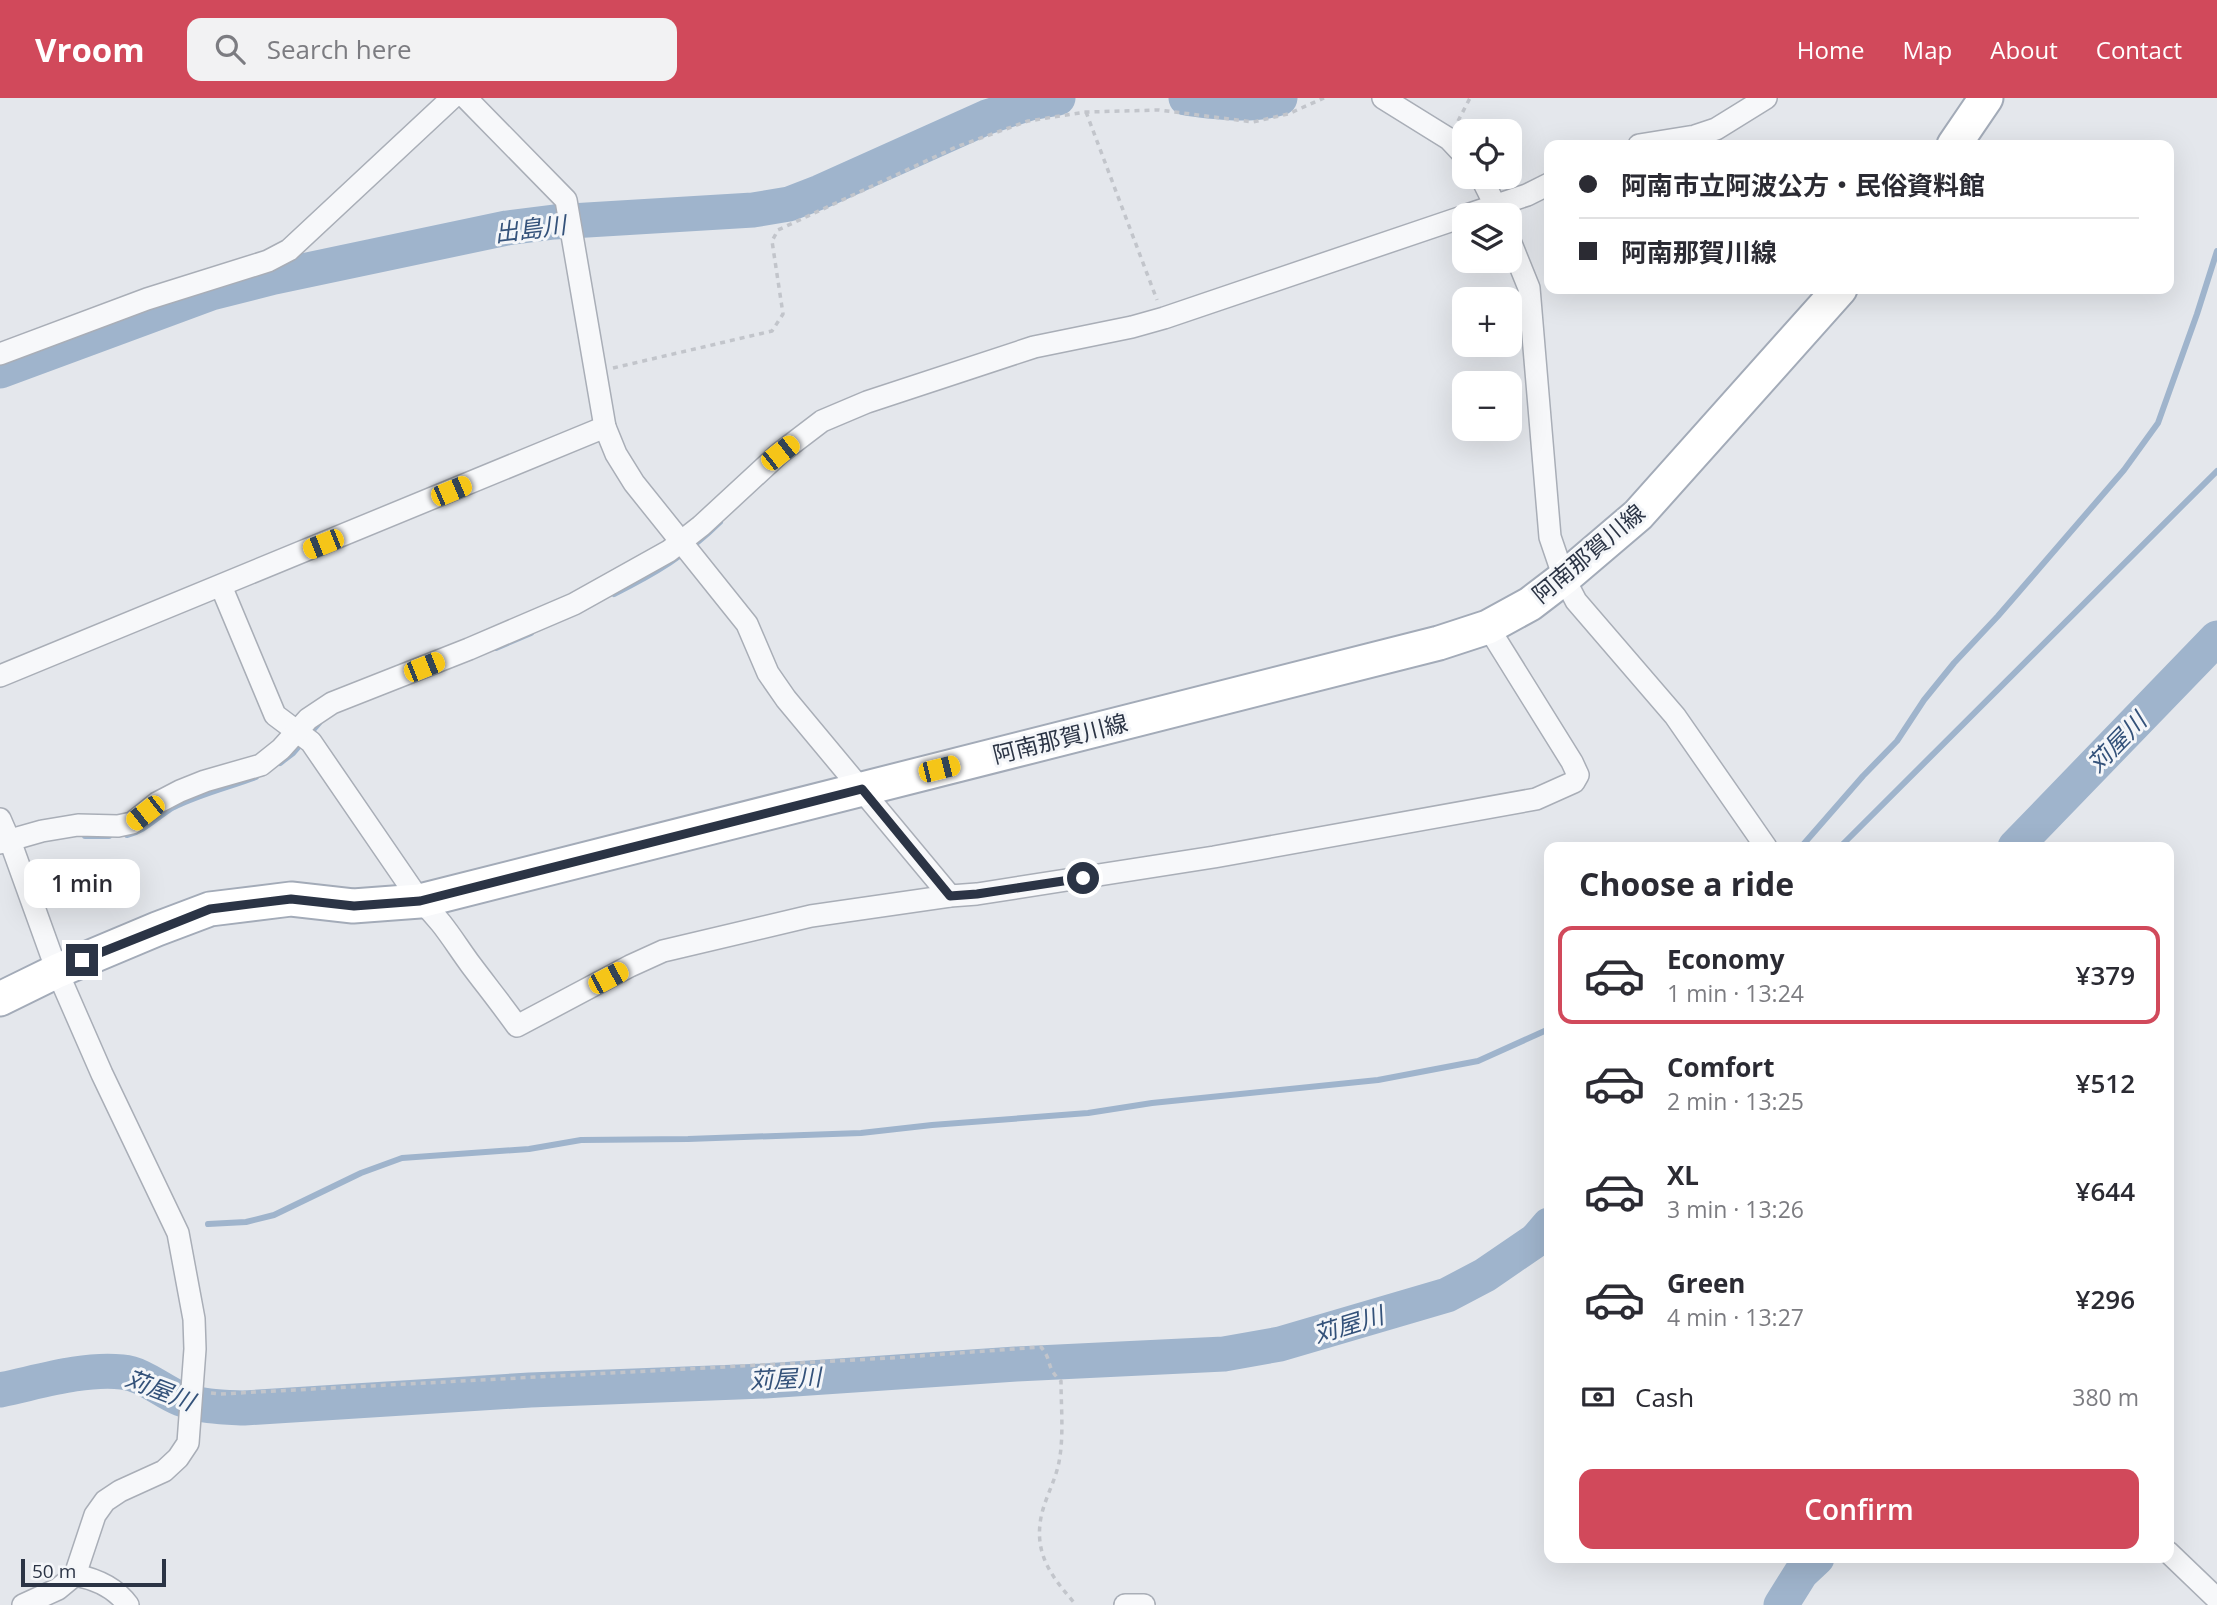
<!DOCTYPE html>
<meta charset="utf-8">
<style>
:root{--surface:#fff;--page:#f2f2f3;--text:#2b2b33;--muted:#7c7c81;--line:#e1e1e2;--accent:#d1495b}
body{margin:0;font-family:"Open Sans","Noto Sans JP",sans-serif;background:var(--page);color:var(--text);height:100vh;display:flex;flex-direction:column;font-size:26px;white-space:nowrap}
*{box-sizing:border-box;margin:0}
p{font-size:23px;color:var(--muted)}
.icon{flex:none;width:38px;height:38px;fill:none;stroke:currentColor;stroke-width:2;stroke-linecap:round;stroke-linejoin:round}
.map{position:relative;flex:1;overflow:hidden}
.side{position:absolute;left:1544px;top:744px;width:630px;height:721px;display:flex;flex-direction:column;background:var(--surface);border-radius:14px;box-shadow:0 7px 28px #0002}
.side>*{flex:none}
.banner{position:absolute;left:1544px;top:42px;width:630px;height:154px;border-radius:14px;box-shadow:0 7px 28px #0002;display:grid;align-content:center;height:154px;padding:0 35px;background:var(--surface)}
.tools{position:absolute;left:1452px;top:21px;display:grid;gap:14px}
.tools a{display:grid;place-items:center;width:70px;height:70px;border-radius:14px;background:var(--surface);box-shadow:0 7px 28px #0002;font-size:35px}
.scale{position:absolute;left:21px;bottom:18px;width:145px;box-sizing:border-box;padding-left:7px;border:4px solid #2b3445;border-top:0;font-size:19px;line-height:24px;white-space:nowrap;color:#2b3445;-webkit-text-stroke:5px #f4f6f9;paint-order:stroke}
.end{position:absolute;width:32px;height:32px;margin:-16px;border:9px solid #2b3445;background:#fff;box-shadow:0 0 0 4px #fff}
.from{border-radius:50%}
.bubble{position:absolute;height:49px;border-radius:14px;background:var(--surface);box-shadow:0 7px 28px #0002;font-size:23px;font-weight:600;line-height:49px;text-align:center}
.car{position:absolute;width:21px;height:42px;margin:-21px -10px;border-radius:9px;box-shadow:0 0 5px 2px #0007;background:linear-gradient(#f5c518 24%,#345 0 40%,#f5c518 0 76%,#345 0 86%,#f5c518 0)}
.banner b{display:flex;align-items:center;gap:24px;height:66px;font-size:26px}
.banner b+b{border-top:2px solid var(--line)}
.banner i{width:18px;height:18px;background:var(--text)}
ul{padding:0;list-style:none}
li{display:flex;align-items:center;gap:21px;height:98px;margin:0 14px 10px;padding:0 21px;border:4px solid transparent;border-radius:14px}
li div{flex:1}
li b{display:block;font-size:26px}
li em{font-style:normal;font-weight:600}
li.on{border-color:var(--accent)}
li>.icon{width:63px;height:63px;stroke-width:1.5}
h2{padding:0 35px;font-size:32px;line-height:84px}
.pay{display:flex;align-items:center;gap:18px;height:77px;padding:0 35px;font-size:26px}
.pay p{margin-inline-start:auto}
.cta{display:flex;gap:14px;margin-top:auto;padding:14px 35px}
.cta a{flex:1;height:80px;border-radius:14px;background:var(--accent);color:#fff;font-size:28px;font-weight:600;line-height:80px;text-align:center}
header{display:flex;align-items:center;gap:42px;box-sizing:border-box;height:98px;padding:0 35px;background:var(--accent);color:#fff}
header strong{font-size:33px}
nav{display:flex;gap:38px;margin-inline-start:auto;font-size:24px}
.search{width:490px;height:63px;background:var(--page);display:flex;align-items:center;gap:18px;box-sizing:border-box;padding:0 24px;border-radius:14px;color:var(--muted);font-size:26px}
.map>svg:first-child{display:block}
</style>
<header>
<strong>Vroom</strong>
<div class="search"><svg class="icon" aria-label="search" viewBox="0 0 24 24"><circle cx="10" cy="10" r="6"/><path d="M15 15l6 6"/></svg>Search here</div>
<nav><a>Home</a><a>Map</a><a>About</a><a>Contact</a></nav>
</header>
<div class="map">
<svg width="2217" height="1507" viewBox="0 0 2217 1507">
<rect width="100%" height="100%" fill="#e4e7ec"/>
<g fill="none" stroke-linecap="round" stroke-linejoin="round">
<g stroke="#9fb4cc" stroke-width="6">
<path d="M614 496C654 476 688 456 720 424"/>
<path d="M496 550 531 535"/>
<path d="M280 665 293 655 319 625"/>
<path d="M127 737C145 733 158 718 174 709 200 696 229 689 256 679"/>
<path d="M85 738H109"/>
<path d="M1801 749 1863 678 1897 643 1924 602 1954 565 1998 518 2124 372 2158 325 2197 216 2217 153"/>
<path d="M1840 749 2217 373"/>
<path d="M208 1126 246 1124 274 1117 361 1075 402 1060 529 1051 581 1042 688 1041 861 1035 932 1027 1088 1015 1152 1005 1378 982 1478 963 1549 931"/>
</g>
<g stroke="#9fb4cc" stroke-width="35">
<path d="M1186 0C1216 4 1251 9 1280 0"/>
<path d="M0 273 211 195 274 179 507 130 554 124 753 112 789 106 820 94 987 19 1030 5 1058 0"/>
<path d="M2015 749 2217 540"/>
<path d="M0 1292C39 1284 82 1270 122 1274 144 1276 161 1293 181 1301 202 1309 222 1309 244 1310L530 1292 765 1283 1016 1266 1224 1256 1280 1246 1447 1197 1485 1177 1536 1142 1549 1127"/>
<path d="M1781 1507 1801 1475 1817 1460"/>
</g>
<g stroke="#a9aeb7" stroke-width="24">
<g id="street">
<path d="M466 0 566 102 605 329 616 356 634 385 747 526 768 575 786 601 950 798"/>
<path d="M1383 0 1449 41 1465 58"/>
<path d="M1639 47 1695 38 1716 31 1766 0"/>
<path d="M1481 79 1500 117"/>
<path d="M1467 117 1527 97 1549 86"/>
<path d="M1510 143 1529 190 1550 439 1564 480 1576 503 1675 618 1766 749"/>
<path d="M0 256 147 201 268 163 289 152 452 0"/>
<path d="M221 488 275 617 311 644 420 803C442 822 454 844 471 867 486 887 502 907 517 928L630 868 663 853 811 818 950 798 977 796 1214 759 1536 701 1574 684 1578 677 1572 664 1488 529"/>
<path d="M0 578 605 329"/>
<path d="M0 721 13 751 57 873 102 976 178 1135 194 1221 195 1251 188 1345 178 1360 164 1373 120 1393 105 1403 95 1417 75 1477 58 1491 23 1507"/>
<path d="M0 745 42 733 78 727 118 728 132 725 157 705 180 693 205 683 261 667 281 651 308 621 332 605 469 551 574 506 669 453 701 428 780 355 822 323 867 304 1034 249 1132 229 1164 220 1465 118"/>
<path d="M2168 1454 2217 1501"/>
<path d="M75 1477C96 1481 115 1489 128 1507"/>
<path d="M1125 1507H1144"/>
</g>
</g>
<g stroke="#a3abb8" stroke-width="37">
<g id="primary">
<path d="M1954 47 1986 0"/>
<path d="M0 901 57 873 157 831 210 811 291 801 353 808 420 803 1439 545 1488 529 1530 506 1564 480 1638 417 1840 191"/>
</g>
</g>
<g stroke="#c2c5cb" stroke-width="3.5" stroke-dasharray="5 5" stroke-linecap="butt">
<path d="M1086 14 1157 202"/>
<path d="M1458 23 1470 0"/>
<path d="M613 270 772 233 783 216 772 143 778 132 956 49 1028 23 1086 14 1159 12 1253 24 1288 16 1324 0"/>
<path d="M211 1295 220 1296 891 1260 1041 1249C1053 1263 1045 1269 1061 1283 1061 1309 1064 1338 1059 1364 1055 1385 1042 1405 1040 1426 1036 1461 1055 1482 1076 1507"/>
</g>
<use href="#street" stroke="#f7f8fa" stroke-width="21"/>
<use href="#primary" stroke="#fff" stroke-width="33"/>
</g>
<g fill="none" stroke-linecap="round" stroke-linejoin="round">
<path stroke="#2b3445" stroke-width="9" d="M82 862 210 811 291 801 354 808 420 803 862 691 950 798 977 796 1083 780"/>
</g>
<g text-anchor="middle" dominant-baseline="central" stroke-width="6" stroke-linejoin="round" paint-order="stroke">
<g font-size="23" fill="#2b3445" stroke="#f4f6f9">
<text transform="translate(1588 455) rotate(-40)">阿南那賀川線</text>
<text transform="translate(1060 640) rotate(-14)">阿南那賀川線</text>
</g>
<g font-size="24" font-style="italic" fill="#34527a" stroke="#f4f6f9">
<text transform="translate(530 130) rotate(-7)">出島川</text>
<text transform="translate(2116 644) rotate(-46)">苅屋川</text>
<text transform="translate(1348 1226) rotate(-17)">苅屋川</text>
<text transform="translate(785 1280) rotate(-3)">苅屋川</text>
<text transform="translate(160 1291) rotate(21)">苅屋川</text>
</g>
</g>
</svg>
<div class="tools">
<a><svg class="icon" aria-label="locate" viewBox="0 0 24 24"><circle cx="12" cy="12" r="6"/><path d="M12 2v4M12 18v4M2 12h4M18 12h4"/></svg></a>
<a><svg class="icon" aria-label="layers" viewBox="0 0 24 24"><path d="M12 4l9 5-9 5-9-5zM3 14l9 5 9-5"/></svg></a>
<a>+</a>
<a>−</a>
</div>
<div class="scale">50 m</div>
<i class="end from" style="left:1083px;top:780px"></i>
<i class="end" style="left:82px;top:862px"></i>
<div class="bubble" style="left:24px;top:761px;width:116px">1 min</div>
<i class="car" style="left:780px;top:355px;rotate:52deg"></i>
<i class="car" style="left:451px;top:393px;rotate:67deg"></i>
<i class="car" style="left:323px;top:446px;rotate:248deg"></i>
<i class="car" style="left:424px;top:569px;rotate:68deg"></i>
<i class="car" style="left:939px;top:671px;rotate:76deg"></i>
<i class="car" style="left:145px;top:715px;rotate:232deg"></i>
<i class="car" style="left:608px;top:880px;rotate:62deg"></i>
<div class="banner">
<b><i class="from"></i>阿南市立阿波公方・民俗資料館</b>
<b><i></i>阿南那賀川線</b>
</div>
<section class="side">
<h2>Choose a ride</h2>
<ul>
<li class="on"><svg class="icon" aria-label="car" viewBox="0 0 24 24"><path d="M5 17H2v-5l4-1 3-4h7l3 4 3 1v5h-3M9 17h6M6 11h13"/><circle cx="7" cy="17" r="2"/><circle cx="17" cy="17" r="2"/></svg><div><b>Economy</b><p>1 min · 13:24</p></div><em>¥379</em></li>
<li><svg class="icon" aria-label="car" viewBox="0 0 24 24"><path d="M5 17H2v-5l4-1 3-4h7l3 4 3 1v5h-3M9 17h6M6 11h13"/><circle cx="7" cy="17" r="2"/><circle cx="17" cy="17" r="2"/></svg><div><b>Comfort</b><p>2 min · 13:25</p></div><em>¥512</em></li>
<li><svg class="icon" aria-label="car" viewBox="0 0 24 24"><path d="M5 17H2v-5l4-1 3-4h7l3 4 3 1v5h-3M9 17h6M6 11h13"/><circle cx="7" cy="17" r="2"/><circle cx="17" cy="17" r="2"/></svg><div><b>XL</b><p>3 min · 13:26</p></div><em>¥644</em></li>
<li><svg class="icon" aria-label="car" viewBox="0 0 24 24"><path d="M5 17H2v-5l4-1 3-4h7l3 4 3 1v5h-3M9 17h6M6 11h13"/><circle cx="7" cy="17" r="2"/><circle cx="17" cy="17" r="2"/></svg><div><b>Green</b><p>4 min · 13:27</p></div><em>¥296</em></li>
</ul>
<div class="pay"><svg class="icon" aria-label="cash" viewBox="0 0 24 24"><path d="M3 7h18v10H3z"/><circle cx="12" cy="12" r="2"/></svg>Cash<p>380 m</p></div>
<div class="cta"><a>Confirm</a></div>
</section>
</div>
